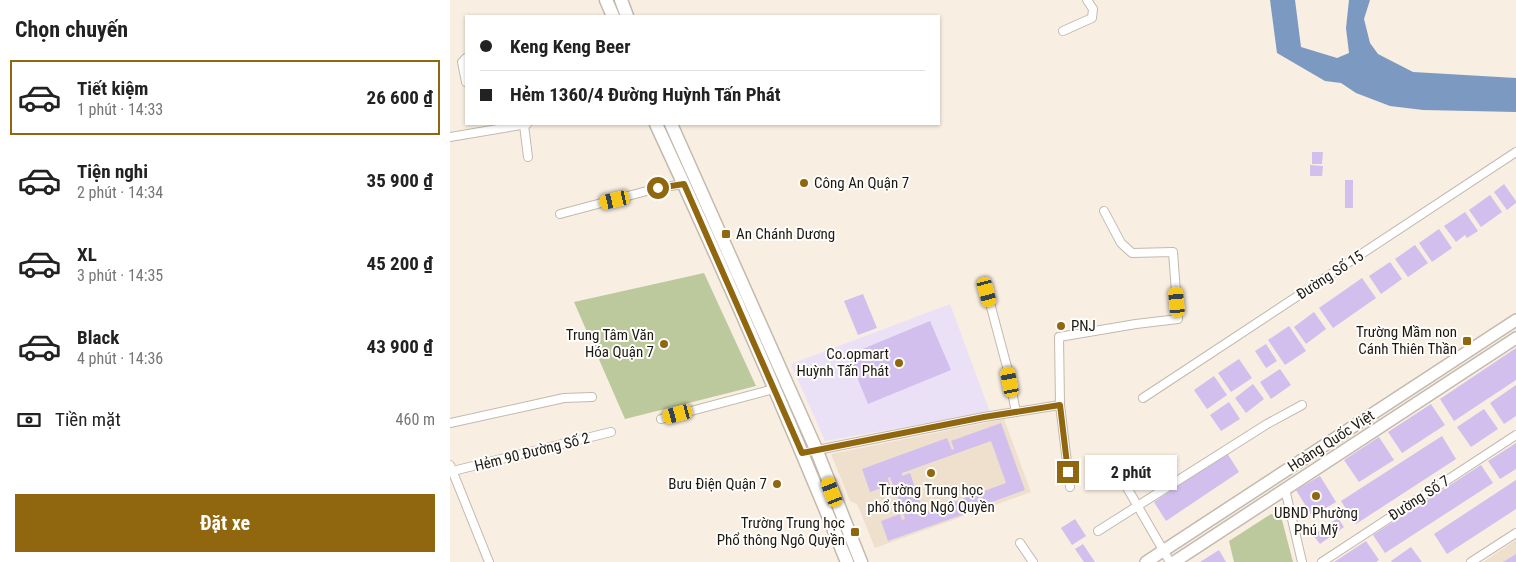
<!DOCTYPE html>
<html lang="vi">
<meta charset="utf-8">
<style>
:root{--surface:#fff;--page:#f6f6f6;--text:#222;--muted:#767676;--line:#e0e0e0;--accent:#90670e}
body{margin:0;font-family:"Roboto Condensed",sans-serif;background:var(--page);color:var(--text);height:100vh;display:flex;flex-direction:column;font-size:19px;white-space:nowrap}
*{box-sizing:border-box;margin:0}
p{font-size:16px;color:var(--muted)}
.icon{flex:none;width:28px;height:28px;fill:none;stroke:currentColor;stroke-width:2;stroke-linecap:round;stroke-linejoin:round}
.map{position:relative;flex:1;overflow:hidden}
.drawer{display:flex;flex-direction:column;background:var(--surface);width:450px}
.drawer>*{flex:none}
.top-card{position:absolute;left:15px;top:15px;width:475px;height:110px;border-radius:0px;box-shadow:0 1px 4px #0004;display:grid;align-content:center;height:110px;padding:0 15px;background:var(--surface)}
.end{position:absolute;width:22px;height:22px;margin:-11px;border:6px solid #90670e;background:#fff;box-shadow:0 0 0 2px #fff}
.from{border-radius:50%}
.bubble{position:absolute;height:35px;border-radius:0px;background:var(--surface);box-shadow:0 1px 4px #0004;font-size:16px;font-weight:700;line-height:35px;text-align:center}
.car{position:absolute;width:15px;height:30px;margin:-15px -8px;border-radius:6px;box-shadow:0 0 4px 1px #0007;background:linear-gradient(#f5c518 24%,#345 0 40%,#f5c518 0 76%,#345 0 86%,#f5c518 0)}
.top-card b{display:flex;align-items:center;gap:18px;height:48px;font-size:19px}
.top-card b+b{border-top:1px solid var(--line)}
.top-card i{width:12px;height:12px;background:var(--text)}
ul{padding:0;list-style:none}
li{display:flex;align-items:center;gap:15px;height:75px;margin:0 10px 8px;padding:0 5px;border:2px solid transparent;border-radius:0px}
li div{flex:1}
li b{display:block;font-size:19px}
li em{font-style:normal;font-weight:700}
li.current{border-color:var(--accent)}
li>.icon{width:45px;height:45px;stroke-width:1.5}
h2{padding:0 15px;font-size:22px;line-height:60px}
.pay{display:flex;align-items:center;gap:12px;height:55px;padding:0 15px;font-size:19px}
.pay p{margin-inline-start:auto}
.button{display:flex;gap:10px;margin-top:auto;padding:10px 15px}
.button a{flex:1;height:58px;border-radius:0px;background:var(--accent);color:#fff;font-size:20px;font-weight:700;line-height:58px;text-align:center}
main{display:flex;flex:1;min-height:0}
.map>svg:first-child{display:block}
</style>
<main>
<section class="drawer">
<h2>Chọn chuyến</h2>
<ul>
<li class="current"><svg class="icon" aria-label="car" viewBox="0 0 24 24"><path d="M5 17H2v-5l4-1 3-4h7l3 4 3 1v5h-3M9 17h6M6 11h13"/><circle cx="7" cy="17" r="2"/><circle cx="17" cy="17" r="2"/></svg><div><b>Tiết kiệm</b><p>1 phút · 14:33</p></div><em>26 600 ₫</em></li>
<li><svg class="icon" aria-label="car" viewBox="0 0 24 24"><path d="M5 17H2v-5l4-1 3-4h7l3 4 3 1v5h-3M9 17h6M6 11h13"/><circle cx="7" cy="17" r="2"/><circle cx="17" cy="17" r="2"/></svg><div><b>Tiện nghi</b><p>2 phút · 14:34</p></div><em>35 900 ₫</em></li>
<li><svg class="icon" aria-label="car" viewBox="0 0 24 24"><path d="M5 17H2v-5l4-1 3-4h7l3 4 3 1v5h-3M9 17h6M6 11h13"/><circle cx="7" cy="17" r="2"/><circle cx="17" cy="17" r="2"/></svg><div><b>XL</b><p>3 phút · 14:35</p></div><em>45 200 ₫</em></li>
<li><svg class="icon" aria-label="car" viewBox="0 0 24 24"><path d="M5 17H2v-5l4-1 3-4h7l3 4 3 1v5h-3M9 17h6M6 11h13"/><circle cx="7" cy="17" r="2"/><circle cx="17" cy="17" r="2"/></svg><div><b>Black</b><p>4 phút · 14:36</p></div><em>43 900 ₫</em></li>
</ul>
<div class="pay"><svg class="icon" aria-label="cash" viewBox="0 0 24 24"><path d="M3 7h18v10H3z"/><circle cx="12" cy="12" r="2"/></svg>Tiền mặt<p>460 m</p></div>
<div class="button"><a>Đặt xe</a></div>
</section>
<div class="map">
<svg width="1066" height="562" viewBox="0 0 1066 562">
<rect width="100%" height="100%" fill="#f8eee2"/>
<path fill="#eae1f6" d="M500 304 540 412 375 441 341 364Z"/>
<g fill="#efe0ce">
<path d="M554 419 581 492 425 548 407 504 400 501 381 454Z"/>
<path d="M1066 540V562H1033Z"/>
</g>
<g fill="#bbc99c">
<path d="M254 273 306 386 175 419 124 302Z"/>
<path d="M821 514 832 520 843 562H784L779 541Z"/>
</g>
<path fill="#7c99c1" d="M820 0H845L851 47 887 58 899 53 896 28 899 0H920L914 19 920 43 928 54 963 72 1066 78V112L973 110 940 106 906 93 891 83 875 81 827 53Z"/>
<g fill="#d2bfee" fill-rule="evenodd">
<path d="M862 152H873L872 164H862Z"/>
<path d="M860 165 873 166 872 176H860Z"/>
<rect x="895" y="180" width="8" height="28"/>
<path d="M1054 184 1066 201V203L1057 210 1044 192Z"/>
<path d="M1040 195 1052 212 1031 227 1019 210Z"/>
<path d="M1015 212 1028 231 1017 238 1015 235 1006 242 994 226Z"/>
<path d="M989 229 1002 248 982 262 969 243Z"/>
<path d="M965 245 978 263 958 277 945 259Z"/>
<path d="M940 262 952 279 931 294 919 276Z"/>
<path d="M912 278 926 298 883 328 869 308Z"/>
<path d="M413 294 427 328 408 335 394 301Z"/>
<path d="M864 312 876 329 856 344 844 327Z"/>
<path d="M480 321 501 370 418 404 398 355Z"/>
<path d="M839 326 856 351 835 365 818 340Z"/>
<path d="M816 344 827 361 816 368 805 351Z"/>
<path d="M1066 348V380L1004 421 990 399Z"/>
<path d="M789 359 802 378 781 392 768 373Z"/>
<path d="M830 369 841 385 821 399 810 382Z"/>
<path d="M764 376 777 395 757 409 744 390Z"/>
<path d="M803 384 814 399 796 413 785 398Z"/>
<path d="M1066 385V416L1054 424 1040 403Z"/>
<path d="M779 402 790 419 771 431 760 415Z"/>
<path d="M981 404 995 425 952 453 938 432Z"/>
<path d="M1034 409 1048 429 1021 447 1007 427Z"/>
<path d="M551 423 575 490 526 508 523 501 520 502 523 511 438 541 431 521 450 514 452 520 455 519 440 477 438 478 440 485 420 492 412 469 497 438 502 450 504 449 501 441ZM541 441 556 483 468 515 467 512 473 510 460 473 452 476V473Z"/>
<path d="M992 436 1006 459 906 524 891 501Z"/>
<path d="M929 437 944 460 909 482 894 460Z"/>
<path d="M1066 443V469L1050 479 1038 461Z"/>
<path d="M777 453 789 472 716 521 704 502Z"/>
<path d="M1031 465 1043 483 935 553 923 535Z"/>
<path d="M870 476 886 502 862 516 846 490Z"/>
<path d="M1066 480V509L997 554 984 534Z"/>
<path d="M888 518 894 527 870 544 863 535Z"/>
<path d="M625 519 636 536 622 545 611 528Z"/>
<path d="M916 541 929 560 926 562H884Z"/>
<path d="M633 544 645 562H634L625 549Z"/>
<path d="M961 547 972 562H942L941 561Z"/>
<path d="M769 550 776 562H750Z"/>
<path d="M1066 554V562H1053Z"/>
</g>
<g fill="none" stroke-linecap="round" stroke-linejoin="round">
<g stroke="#c3b9ae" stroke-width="10">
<g id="street">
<path d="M613 31 642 18 643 9 637 0"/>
<path d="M16 58 12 62 16 82"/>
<path d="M74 125 78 157"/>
<path d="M0 137 77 124"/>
<path d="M110 214 208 188 234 184"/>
<path d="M537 292 557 367 566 412"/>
<path d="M693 398 1066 152"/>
<path d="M211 419 324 389"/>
<path d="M0 423 114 398 142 397"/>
<path d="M352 453 534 417 610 405"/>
<path d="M0 465 39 562"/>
<path d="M3 471 161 432"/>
<path d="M672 479 720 562"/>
<path d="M620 487 610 405 609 337 686 324 728 319 723 252 682 253 671 243 654 211"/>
<path d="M835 489 852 562"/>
<path d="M648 531 817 424 852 405"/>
<path d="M570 543 583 562"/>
<path d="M872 562 1066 435"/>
<path d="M1021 562 1066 533"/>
</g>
</g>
<g stroke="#c3b9ae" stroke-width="14">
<g id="secondary">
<path d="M696 562 1066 320"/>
<path d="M724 562 1066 338"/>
</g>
</g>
<g stroke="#c3b9ae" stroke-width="15">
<g id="primary">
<path d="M156 0 163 16"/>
<path d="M171 0 177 16"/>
<path d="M206 124C273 268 337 414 397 562"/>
<path d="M221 124 366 449 411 562"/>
</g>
</g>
<use href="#street" stroke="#fff" stroke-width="8"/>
<use href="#secondary" stroke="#fff" stroke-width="11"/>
<use href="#primary" stroke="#fff" stroke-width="12"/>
</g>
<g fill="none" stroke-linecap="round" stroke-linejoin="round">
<path stroke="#90670e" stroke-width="6" d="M208 188 234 184 352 453 534 417 610 405 618 472"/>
</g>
<g fill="#90670e" stroke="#fffdfa" stroke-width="2">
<circle cx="354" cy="183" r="5"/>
<rect x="271" y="229" width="10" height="10" rx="2.5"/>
<circle cx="611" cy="326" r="5"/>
<rect x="1012" y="336" width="10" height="10" rx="2.5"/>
<circle cx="214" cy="344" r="5"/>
<circle cx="449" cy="363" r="5"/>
<circle cx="481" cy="473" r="5"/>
<circle cx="327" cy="484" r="5"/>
<circle cx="866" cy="496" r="5"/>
<rect x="400" y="527" width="10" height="10" rx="2.5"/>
</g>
<g text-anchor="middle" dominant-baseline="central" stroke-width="4" stroke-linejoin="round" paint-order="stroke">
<g font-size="15" fill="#1c1915" stroke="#fffdfa" text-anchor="end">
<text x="364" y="183" text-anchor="start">Công An Quận 7</text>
<text x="286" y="234" text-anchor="start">An Chánh Dương</text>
<text x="621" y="326" text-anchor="start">PNJ</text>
<text x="1007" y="332">Trường Mầm non<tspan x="1007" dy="17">Cánh Thiên Thần</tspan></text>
<text x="204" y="335">Trung Tâm Văn<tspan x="204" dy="17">Hóa Quận 7</tspan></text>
<text x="439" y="354">Co.opmart<tspan x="439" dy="17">Huỳnh Tấn Phát</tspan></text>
<text x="317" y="484">Bưu Điện Quận 7</text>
<text x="481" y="490" text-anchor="middle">Trường Trung học<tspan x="481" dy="17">phổ thông Ngô Quyền</tspan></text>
<text x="866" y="513" text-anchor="middle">UBND Phường<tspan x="866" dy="17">Phú Mỹ</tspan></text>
<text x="395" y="523">Trường Trung học<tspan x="395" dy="17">Phổ thông Ngô Quyền</tspan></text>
</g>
<g font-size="15" fill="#1c1915" stroke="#fffdfa">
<text transform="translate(880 275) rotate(-33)">Đường Số 15</text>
<text transform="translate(881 441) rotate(-33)">Hoàng Quốc Việt</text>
<text transform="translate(82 452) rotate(-14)">Hẻm 90 Đường Số 2</text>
<text transform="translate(969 498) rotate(-33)">Đường Số 7</text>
</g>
</g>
</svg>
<i class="end from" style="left:208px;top:188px"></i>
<i class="end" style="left:618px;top:472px"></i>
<div class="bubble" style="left:635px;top:455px;width:92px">2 phút</div>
<i class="car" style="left:165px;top:200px;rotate:257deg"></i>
<i class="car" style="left:537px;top:292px;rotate:165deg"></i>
<i class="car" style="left:727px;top:302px;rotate:355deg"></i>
<i class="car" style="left:560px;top:382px;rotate:349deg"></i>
<i class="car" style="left:228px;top:414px;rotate:255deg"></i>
<i class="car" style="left:382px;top:492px;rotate:339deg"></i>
<div class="top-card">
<b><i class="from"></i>Keng Keng Beer</b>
<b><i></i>Hẻm 1360/4 Đường Huỳnh Tấn Phát</b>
</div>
</div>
</main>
